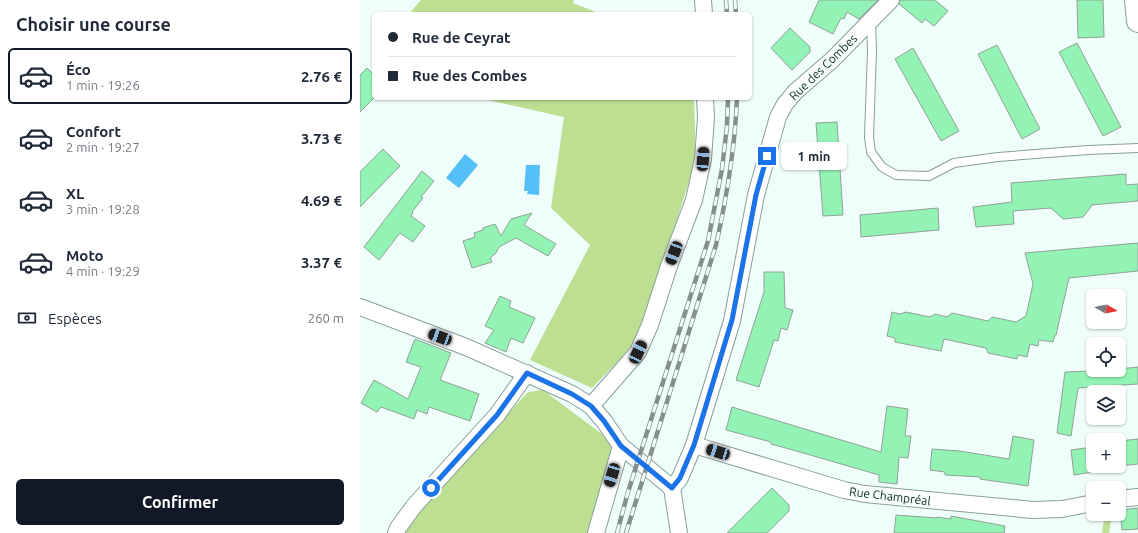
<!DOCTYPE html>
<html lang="fr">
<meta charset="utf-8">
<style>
:root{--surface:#fff;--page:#f2f2f3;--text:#1f2937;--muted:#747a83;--line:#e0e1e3;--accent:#111827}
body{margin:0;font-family:Ubuntu,sans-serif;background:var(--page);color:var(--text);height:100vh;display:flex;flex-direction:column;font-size:15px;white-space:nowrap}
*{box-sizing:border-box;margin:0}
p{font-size:13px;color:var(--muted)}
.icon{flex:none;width:22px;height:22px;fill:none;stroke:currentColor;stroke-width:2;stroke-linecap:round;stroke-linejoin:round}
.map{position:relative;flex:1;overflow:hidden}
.details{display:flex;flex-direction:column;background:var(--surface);width:360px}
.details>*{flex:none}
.top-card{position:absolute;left:12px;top:12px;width:380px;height:88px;border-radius:6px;box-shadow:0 1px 3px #0004;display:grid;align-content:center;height:88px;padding:0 16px;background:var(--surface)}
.needle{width:26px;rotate:100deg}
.buttons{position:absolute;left:726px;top:289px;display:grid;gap:8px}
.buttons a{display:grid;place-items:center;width:40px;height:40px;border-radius:6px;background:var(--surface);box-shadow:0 1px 3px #0004;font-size:20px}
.end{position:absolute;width:18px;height:18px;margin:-9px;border:5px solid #1a73e8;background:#fff;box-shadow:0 0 0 2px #fff}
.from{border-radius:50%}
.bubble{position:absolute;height:28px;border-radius:6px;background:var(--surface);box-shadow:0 1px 3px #0004;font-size:13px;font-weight:700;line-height:28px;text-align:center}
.car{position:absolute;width:12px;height:24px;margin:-12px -6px;border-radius:5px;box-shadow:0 0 3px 1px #0007;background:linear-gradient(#222 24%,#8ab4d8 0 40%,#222 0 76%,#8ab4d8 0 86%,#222 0)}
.top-card b{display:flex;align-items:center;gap:14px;height:38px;font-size:15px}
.top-card b+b{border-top:1px solid var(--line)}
.top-card i{width:10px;height:10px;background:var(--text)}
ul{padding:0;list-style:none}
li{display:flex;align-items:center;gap:12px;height:56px;margin:0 8px 6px;padding:0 8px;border:2px solid transparent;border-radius:6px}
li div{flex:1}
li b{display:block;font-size:15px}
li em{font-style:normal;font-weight:700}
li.active{border-color:var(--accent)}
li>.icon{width:36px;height:36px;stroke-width:1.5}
h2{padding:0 16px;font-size:18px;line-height:48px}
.pay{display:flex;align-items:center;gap:10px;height:44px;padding:0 16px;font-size:15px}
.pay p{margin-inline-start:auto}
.action{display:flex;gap:8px;margin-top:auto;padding:8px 16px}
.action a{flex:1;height:46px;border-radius:6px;background:var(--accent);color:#fff;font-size:16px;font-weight:700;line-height:46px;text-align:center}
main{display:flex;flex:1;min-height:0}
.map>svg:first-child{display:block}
</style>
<main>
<section class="details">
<h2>Choisir une course</h2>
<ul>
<li class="active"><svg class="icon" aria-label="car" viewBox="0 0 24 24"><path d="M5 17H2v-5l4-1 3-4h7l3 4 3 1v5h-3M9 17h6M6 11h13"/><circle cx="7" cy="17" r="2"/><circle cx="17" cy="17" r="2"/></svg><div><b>Éco</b><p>1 min · 19:26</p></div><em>2.76 €</em></li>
<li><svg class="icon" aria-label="car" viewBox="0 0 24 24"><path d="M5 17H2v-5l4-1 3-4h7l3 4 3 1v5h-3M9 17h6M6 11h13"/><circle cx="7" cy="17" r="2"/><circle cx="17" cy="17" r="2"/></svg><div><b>Confort</b><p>2 min · 19:27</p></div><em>3.73 €</em></li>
<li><svg class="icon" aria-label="car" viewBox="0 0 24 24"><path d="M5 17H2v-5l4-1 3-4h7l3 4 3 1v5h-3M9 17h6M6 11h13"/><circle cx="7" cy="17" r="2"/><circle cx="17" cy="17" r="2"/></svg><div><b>XL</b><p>3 min · 19:28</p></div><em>4.69 €</em></li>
<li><svg class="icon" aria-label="car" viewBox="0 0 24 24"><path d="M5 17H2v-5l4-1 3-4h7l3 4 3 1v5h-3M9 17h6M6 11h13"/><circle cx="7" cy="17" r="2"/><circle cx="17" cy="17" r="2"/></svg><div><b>Moto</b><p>4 min · 19:29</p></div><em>3.37 €</em></li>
</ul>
<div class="pay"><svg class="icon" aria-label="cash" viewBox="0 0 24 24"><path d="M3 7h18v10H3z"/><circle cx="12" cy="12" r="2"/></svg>Espèces<p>260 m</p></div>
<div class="action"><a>Confirmer</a></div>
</section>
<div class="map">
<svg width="778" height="533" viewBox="0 0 778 533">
<rect width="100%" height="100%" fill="#effefb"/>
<g fill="#bddf91">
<path d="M61 0H214L213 3 241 14H49Z"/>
<path d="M119 98H334L336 160 289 307 270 349 232 388 170 360 230 245 191 208 204 117Z"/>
<path d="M183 390 254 443 230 533H44L46 526 87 479 168 392Z"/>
<path d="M745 514H752L749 533H742Z"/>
</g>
<g fill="#54c0f7">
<path d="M105 154 118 165 99 188 86 178Z"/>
<path d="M166 165H180L179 195 167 194 168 191H164Z"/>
</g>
<g fill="#93f3b4" stroke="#90a295">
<path d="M459 0H518L499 19 487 12 484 19 481 18 473 34 449 22Z"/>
<path d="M540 0H575L588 11 574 26 565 19 562 23 539 4Z"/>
<path d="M717 0H743L744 37 718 38Z"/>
<path d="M430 28 450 47V52L432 70 411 48Z"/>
<path d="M717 43 761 127 743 136 699 52Z"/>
<path d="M637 45 680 129 662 139 618 54Z"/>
<path d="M553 48 599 131 581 141 535 59Z"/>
<path d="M7 68 14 75V98L0 112V75Z"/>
<path d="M477 122 483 215 463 216 456 123Z"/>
<path d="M23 149 40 166 0 207V172Z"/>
<path d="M62 171 74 181 61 197 63 198 52 212 53 213 51 216 65 226 53 242 40 233 19 260 4 247Z"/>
<path d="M766 174V185L778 184V201L731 205V207L723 217 703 219 691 208 653 211 654 224 616 227 613 207 652 202 651 183Z"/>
<path d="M578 208 579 230 501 237 500 215Z"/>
<path d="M172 213 164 225 196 244 188 256 156 238 139 247 136 253 130 258 132 262 112 268 103 241 115 237 114 233 123 230V228L135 224 141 236 151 219Z"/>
<path d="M778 243V271L709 278 696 335H695L693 342 679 340 678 346 670 344 667 357 658 355 657 359 628 353 626 348 584 339 581 351 535 342V338L527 336 532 312 540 314 546 312 570 317 575 314 587 317 592 313 628 321 632 317 656 322 666 316 673 284 665 253Z"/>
<path d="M404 272H424L425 308 433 310 427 330 421 328 418 341 414 340 399 387 376 380 404 292Z"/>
<path d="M140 296 151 301 149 307 175 318 163 343 151 338 146 352 125 343 134 330 125 326Z"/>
<path d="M55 339 91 353 80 380 119 394 110 421 69 407 67 414 57 410 54 419 21 407 17 412 1 403 14 380 48 399 61 367 46 362Z"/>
<path d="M778 367V384L718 388 711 436 697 433 705 372 759 370V369Z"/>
<path d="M527 406 548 409 545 436H551L548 458 539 457 537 484 519 482V475L433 450 411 444V442L366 430 372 407 521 452Z"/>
<path d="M653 436 674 440 668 486 620 479V477L585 475V472L570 470 572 449 600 451 649 459Z"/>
<path d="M778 439V464L759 466V441Z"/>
<path d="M733 447V472L714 475 711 450Z"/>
<path d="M412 488 429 505V511L407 533H367Z"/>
<path d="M778 508V529L762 530 760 510Z"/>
<path d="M536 515 577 518V517L591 519V516L645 526 644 533H534Z"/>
</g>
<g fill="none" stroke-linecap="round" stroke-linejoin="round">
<g stroke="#889f9a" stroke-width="10">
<path id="service" d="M511 22 512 50 509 137 511 152 522 167 536 175 569 176 594 163 638 157 728 150 778 148"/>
</g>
<g stroke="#889f9a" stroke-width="18">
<g id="minor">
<path d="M343 0 344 14"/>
<path d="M0 307 106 347 212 394 231 406 244 421 261 446 312 488"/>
<path d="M231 406 278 352 290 325 309 266 334 200 343 159 346 118 345 98"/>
<path d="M334 445 484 490 505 494 673 510 702 509 733 503"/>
<path d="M312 488 320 478 334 445 372 321 396 195 418 117 425 104 435 92 472 60 531 0"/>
<path d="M312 488 319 533"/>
<path d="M759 499 778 497"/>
<path d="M36 533 38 528 54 506 137 415 167 373"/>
<path d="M236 533 261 446"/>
</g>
</g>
<g stroke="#889f9a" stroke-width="24">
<path id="secondary" d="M776 0 778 21"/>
</g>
<use href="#service" stroke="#fff" stroke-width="8"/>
<use href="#minor" stroke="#fff" stroke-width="16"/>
<use href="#secondary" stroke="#fff" stroke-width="22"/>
<g stroke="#84908e" stroke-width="4.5">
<g id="rail">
<path d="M366 0 367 14"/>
<path d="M375 0 376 14"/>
<path d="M257 533 268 492 348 241 362 169 367 126 368 98"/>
<path d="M266 533 356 245C367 196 375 148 377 98"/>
</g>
</g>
<use href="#rail" stroke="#effefb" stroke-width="3" stroke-dasharray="9" stroke-linecap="butt"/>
</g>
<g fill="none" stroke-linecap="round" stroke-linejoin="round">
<path stroke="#1a73e8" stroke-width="5" d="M71 488 137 415 167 373 212 394 231 406 244 421 261 446 312 488 320 478 334 445 372 320 396 195 407 156"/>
</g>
<g text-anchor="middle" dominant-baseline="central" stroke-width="3.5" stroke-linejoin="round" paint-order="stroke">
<g font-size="12" fill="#242e2c" stroke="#effefb">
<text transform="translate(463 67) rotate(-44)">Rue des Combes</text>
<text transform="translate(530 496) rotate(7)">Rue Champréal</text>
</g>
</g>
</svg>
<div class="buttons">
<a><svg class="needle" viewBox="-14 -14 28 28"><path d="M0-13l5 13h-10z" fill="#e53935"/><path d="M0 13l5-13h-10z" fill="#747a83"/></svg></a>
<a><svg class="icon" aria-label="locate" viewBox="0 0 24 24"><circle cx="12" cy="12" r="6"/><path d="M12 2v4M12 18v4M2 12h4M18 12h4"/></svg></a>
<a><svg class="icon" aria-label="layers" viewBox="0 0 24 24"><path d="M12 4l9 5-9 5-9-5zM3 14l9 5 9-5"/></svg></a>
<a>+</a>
<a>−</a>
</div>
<i class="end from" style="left:71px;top:488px"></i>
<i class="end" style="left:407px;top:156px"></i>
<div class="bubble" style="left:421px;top:142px;width:66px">1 min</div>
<i class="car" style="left:343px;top:159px;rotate:4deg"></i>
<i class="car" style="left:314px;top:253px;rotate:201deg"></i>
<i class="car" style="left:80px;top:337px;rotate:290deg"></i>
<i class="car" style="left:278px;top:352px;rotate:25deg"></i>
<i class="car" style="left:358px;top:452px;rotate:287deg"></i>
<i class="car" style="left:252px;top:475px;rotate:197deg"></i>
<div class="top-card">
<b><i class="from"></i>Rue de Ceyrat</b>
<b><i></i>Rue des Combes</b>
</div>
</div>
</main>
